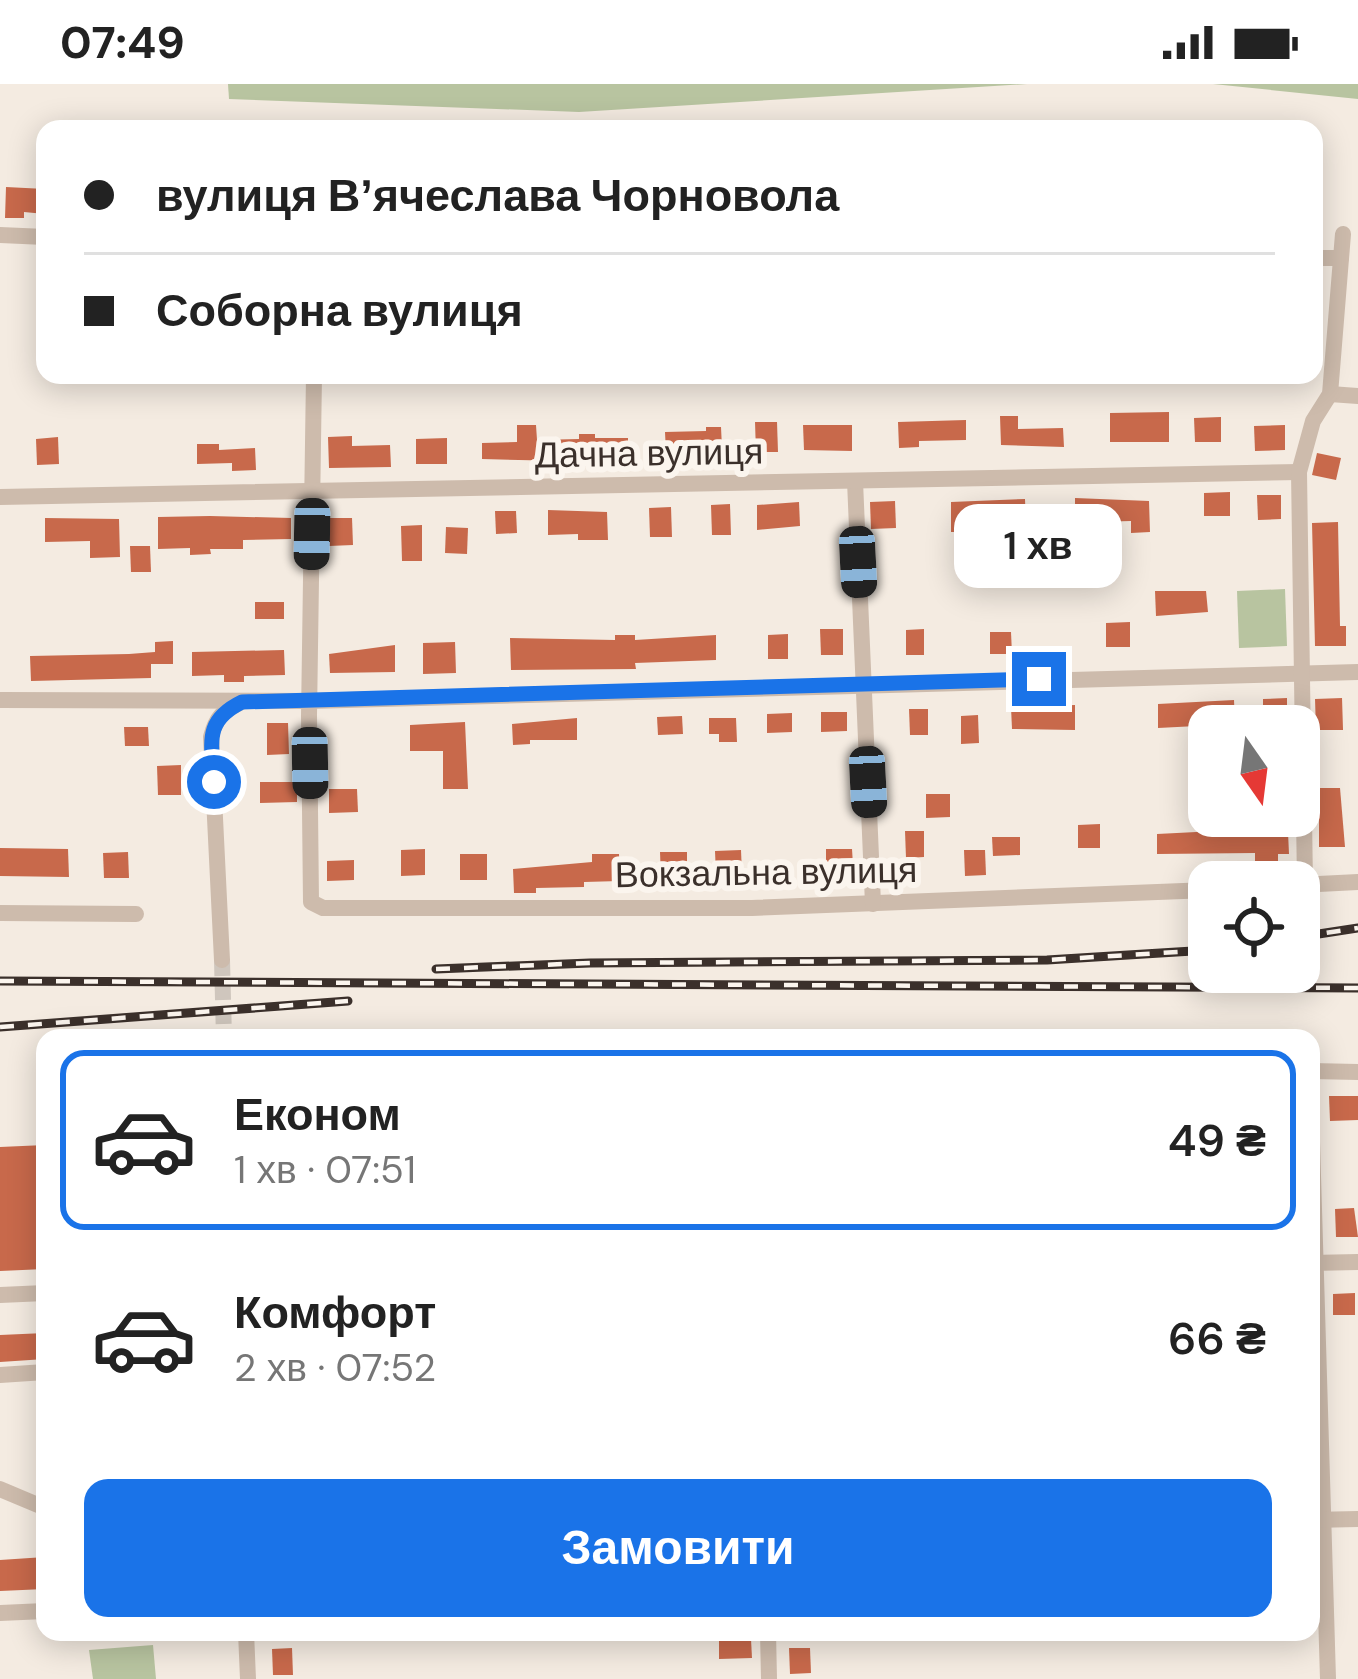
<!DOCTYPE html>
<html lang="uk">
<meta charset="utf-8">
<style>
:root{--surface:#fff;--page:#f2f2f2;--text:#222;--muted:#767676;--line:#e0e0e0;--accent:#1a73e8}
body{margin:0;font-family:"DM Sans",sans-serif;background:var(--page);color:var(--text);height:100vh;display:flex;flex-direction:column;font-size:45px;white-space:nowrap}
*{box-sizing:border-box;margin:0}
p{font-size:39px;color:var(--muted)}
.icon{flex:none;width:66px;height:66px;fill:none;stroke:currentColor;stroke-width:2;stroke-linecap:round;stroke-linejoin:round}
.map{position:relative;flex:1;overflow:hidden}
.drawer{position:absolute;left:36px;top:945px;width:1284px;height:612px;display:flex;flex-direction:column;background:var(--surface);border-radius:24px;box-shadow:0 6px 30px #0003}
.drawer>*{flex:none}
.top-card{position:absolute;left:36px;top:36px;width:1287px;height:264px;border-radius:24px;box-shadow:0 6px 30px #0003;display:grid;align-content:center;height:264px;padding:0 48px;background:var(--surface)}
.needle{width:78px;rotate:166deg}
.tools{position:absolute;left:1188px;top:621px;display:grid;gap:24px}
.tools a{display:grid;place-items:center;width:132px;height:132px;border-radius:24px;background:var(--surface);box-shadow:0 6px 30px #0003;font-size:60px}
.end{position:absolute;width:54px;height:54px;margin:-27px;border:15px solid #1a73e8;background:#fff;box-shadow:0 0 0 6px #fff}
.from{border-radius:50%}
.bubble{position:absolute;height:84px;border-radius:24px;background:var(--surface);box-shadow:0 6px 30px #0003;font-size:39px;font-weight:600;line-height:84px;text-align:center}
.car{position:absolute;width:36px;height:72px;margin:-36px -18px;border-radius:15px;box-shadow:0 0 9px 3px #0007;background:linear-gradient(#222 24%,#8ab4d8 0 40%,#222 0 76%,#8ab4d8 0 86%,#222 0)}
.top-card b{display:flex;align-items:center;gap:42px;height:114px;font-size:45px}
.top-card b+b{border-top:3px solid var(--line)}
.top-card i{width:30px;height:30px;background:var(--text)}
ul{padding:21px 0 0;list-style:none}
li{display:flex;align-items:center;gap:36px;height:180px;margin:0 24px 18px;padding:0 24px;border:6px solid transparent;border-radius:24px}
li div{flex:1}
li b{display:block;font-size:45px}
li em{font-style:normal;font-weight:600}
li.current{border-color:var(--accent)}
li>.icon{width:108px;height:108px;stroke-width:1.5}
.action{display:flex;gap:24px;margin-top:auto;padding:24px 48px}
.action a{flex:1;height:138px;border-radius:24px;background:var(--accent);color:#fff;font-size:48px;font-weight:600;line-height:138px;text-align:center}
.status{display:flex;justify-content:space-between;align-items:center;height:84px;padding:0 60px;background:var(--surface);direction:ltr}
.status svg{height:33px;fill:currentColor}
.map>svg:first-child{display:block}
</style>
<div class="status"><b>07:49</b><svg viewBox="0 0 49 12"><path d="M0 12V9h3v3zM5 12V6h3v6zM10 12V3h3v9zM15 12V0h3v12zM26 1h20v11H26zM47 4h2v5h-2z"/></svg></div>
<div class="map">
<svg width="1358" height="1595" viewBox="0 0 1358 1595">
<rect width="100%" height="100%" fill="#f4ebe1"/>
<g fill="#b8c4a0">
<path d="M228 0H1027L579 28 229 15Z"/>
<path d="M1213 0H1358V15Z"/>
<path d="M1285 505 1287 562 1239 564 1237 507Z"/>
<path d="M153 1561 156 1595H93L89 1566Z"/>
</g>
<g fill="#c8694b">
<path d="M6 103 45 105V130L24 128V134H5Z"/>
<path d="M1169 328V358H1110V329Z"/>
<path d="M1000 332H1018V345L1063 344 1064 363 1001 361Z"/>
<path d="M1221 333V358H1195L1194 334Z"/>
<path d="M966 336V356L919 357V363L899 364 898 338Z"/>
<path d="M755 338H777L778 368H756Z"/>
<path d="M517 341H536L537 356 579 355V350H595V354H628V370L563 374V377L482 375V359L517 358Z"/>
<path d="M803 341H852V367L804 366Z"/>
<path d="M1285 341V366L1255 367 1254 342Z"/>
<path d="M706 343H721L722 364 666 369 665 348 706 347Z"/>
<path d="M352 352V362L390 361 391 383 329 384 328 353Z"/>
<path d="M58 353 59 380 37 381 36 355Z"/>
<path d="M447 354V380H416V355Z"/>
<path d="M197 360H219V366L255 364 256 386 232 387V379L197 380Z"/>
<path d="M1317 369 1341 374 1336 396 1312 391Z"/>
<path d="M1230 408V432H1204V409Z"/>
<path d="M1257 411H1281V435L1258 436Z"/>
<path d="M1075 414 1149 417 1150 448 1131 449V437L1095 438V447H1075Z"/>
<path d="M1025 415 1026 441 972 442V448H951V418Z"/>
<path d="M895 417 896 444 871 445 870 418Z"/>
<path d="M799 418 800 442 757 446V421Z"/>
<path d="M730 420 731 451H712L711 421Z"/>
<path d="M671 423 672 453H650L649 424Z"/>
<path d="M548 426 607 428 608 456H578V450L548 451Z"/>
<path d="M495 427H516L517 449 496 450Z"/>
<path d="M210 432 291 434V455L243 456V465H210L211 470 190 471V464L158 465V433Z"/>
<path d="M45 434 119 435 120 473 90 474V457L45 458Z"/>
<path d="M329 434H352L353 461 329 462Z"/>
<path d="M1338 438 1340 542H1346V562H1315L1312 439Z"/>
<path d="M422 441V477H402L401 442Z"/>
<path d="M446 443 468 444 467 470 445 469Z"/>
<path d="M130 462H150L151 488H131Z"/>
<path d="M1155 507H1206L1208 528 1156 532Z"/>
<rect x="255" y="518" width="29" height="17"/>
<path d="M1130 538V563H1106V539Z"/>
<path d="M820 545H843V571H821Z"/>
<path d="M924 545V571H906V546Z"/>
<path d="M990 548H1011L1012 570H990Z"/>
<path d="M788 550V575H768V551Z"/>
<path d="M615 551H635V556L716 551V576L635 579 636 585 511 586 510 554 615 556Z"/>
<path d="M173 557V580H151V594L31 597 30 572 129 570 155 568V558Z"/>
<path d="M455 558 456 589 423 590V559Z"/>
<path d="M395 561V588L330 589 329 570Z"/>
<path d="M284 566 285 591 244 592V598H224V591L192 592V568Z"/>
<path d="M1287 614V642H1263V615Z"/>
<path d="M1342 614 1343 646H1316L1315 615Z"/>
<path d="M1234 616 1235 640 1158 644V620Z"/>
<path d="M1075 621V646L1012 645 1011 623Z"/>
<path d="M909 625H928V651H910Z"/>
<path d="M821 628H847V647L821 648Z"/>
<path d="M792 629V648L767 649V630Z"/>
<path d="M978 631 979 659 961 660V632Z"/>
<path d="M682 632 683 650 658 651 657 633Z"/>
<path d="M577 634V656H530V660L513 661 512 640Z"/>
<path d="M709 634H736L737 658H719V650H709Z"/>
<path d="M465 638 468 705H443V667H410V641Z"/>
<path d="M267 639H288L289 670 267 671Z"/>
<path d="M124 643H148L149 662H125Z"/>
<path d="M181 681V711H158L157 682Z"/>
<path d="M260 698H297V718L260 719Z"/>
<path d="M1319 704H1340L1345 763H1319Z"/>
<path d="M329 705H357L358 728 329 729Z"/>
<path d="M926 710H950V733L926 734Z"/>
<path d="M1100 740V764H1078V741Z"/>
<path d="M1236 746 1288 748 1289 770H1278V782L1255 783V769L1157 770V750Z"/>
<path d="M905 747H924V773L906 774Z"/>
<path d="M992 753H1020V771L993 772Z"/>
<path d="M0 764 68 765 69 793 0 792Z"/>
<path d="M425 765V791L401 792V766Z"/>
<path d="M826 765H852L853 782 826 783Z"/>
<path d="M741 766 742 790 716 791 715 767Z"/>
<path d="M964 766H985L986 791 965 792Z"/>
<path d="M128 768 129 794H104L103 769Z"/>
<path d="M660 768H687V793H661Z"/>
<rect x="460" y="770" width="27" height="26"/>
<path d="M592 770H619L620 797 584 798V803L536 804V809H514L513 785 592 778Z"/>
<path d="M354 776V796L327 797V777Z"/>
<path d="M1329 1012H1358V1036L1330 1037Z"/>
<path d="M45 1061V1185L0 1187V1063Z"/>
<path d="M1354 1124 1358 1153H1336L1335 1125Z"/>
<path d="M1355 1209V1231H1333V1210Z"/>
<path d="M45 1249V1275L0 1278V1251Z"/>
<path d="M45 1473V1505L0 1507V1476Z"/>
<path d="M751 1555 752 1574 719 1575V1556Z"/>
<path d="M292 1564 293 1591H273L272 1565Z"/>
<path d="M789 1564H810L811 1589 790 1590Z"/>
</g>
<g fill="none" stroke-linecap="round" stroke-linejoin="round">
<path stroke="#cfc6bd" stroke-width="16" stroke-dasharray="16 8" stroke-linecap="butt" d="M222 876 224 954"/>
<g stroke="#cdbbac" stroke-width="16">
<path d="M0 151 45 153"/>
<path d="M1314 174H1341"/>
<path d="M314 291 309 632 311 818 323 824H752L1209 806"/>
<path d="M1330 310 1358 312"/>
<path d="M855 397 873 820"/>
<path d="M0 413 1299 388"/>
<path d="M0 616 310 617 1358 588"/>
<path d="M1305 800 1299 388 1313 337 1330 310 1343 150"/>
<path d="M1299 801 1358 798"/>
<path d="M0 829 136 830"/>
<path d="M222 876 211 653C216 633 223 627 241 618"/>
<path d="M1311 987 1358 988"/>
<path d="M1311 1024 1328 1595"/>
<path d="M1311 1179 1358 1178"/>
<path d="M0 1211 45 1209"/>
<path d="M0 1291 45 1288"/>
<path d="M0 1405 45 1424"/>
<path d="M1311 1436 1358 1435"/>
<path d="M0 1529 45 1527"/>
<path d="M246 1548 248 1595"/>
<path d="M768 1548 769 1595"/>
</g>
<g stroke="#3b302b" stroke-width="9">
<g id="rail">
<path d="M1299 853 1358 844"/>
<path d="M436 885 590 879 1047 876 1209 866"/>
<path d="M0 897 1358 904"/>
<path d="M0 943 348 917"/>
</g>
</g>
<use href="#rail" stroke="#fbf5ee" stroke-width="4.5" stroke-dasharray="14" stroke-linecap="butt"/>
</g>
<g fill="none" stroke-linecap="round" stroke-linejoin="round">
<path stroke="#1a73e8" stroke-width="15" d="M214 698C212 659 203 637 242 618L1039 595"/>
</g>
<g text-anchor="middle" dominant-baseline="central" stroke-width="12" stroke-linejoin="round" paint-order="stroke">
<g font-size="36" fill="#3b302b" stroke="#fbf5ee">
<text transform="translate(649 369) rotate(-1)">Дачна вулиця</text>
<text transform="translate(766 788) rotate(-1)">Вокзальна вулиця</text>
</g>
</g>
</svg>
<div class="tools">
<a><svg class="needle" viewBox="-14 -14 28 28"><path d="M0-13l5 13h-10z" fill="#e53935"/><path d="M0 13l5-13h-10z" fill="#767676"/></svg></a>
<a><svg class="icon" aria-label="locate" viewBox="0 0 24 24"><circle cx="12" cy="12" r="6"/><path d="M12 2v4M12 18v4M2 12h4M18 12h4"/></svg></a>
</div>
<i class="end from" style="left:214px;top:698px"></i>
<i class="end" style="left:1039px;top:595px"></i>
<div class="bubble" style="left:954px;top:420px;width:168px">1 хв</div>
<i class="car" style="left:312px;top:450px;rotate:181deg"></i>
<i class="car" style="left:858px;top:478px;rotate:177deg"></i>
<i class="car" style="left:310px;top:679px;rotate:179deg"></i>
<i class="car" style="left:868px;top:698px;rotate:177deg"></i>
<div class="top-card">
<b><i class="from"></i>вулиця Вʼячеслава Чорновола</b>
<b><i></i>Соборна вулиця</b>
</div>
<section class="drawer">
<ul>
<li class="current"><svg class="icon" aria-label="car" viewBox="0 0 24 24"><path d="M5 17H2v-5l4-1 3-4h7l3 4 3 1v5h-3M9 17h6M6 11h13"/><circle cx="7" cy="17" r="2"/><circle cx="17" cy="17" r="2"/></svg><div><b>Економ</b><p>1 хв · 07:51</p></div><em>49 ₴</em></li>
<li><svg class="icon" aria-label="car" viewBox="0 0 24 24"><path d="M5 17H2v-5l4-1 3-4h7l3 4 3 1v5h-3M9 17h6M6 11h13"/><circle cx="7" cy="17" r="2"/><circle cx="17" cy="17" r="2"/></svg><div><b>Комфорт</b><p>2 хв · 07:52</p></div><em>66 ₴</em></li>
</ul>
<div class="action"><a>Замовити</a></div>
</section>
</div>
